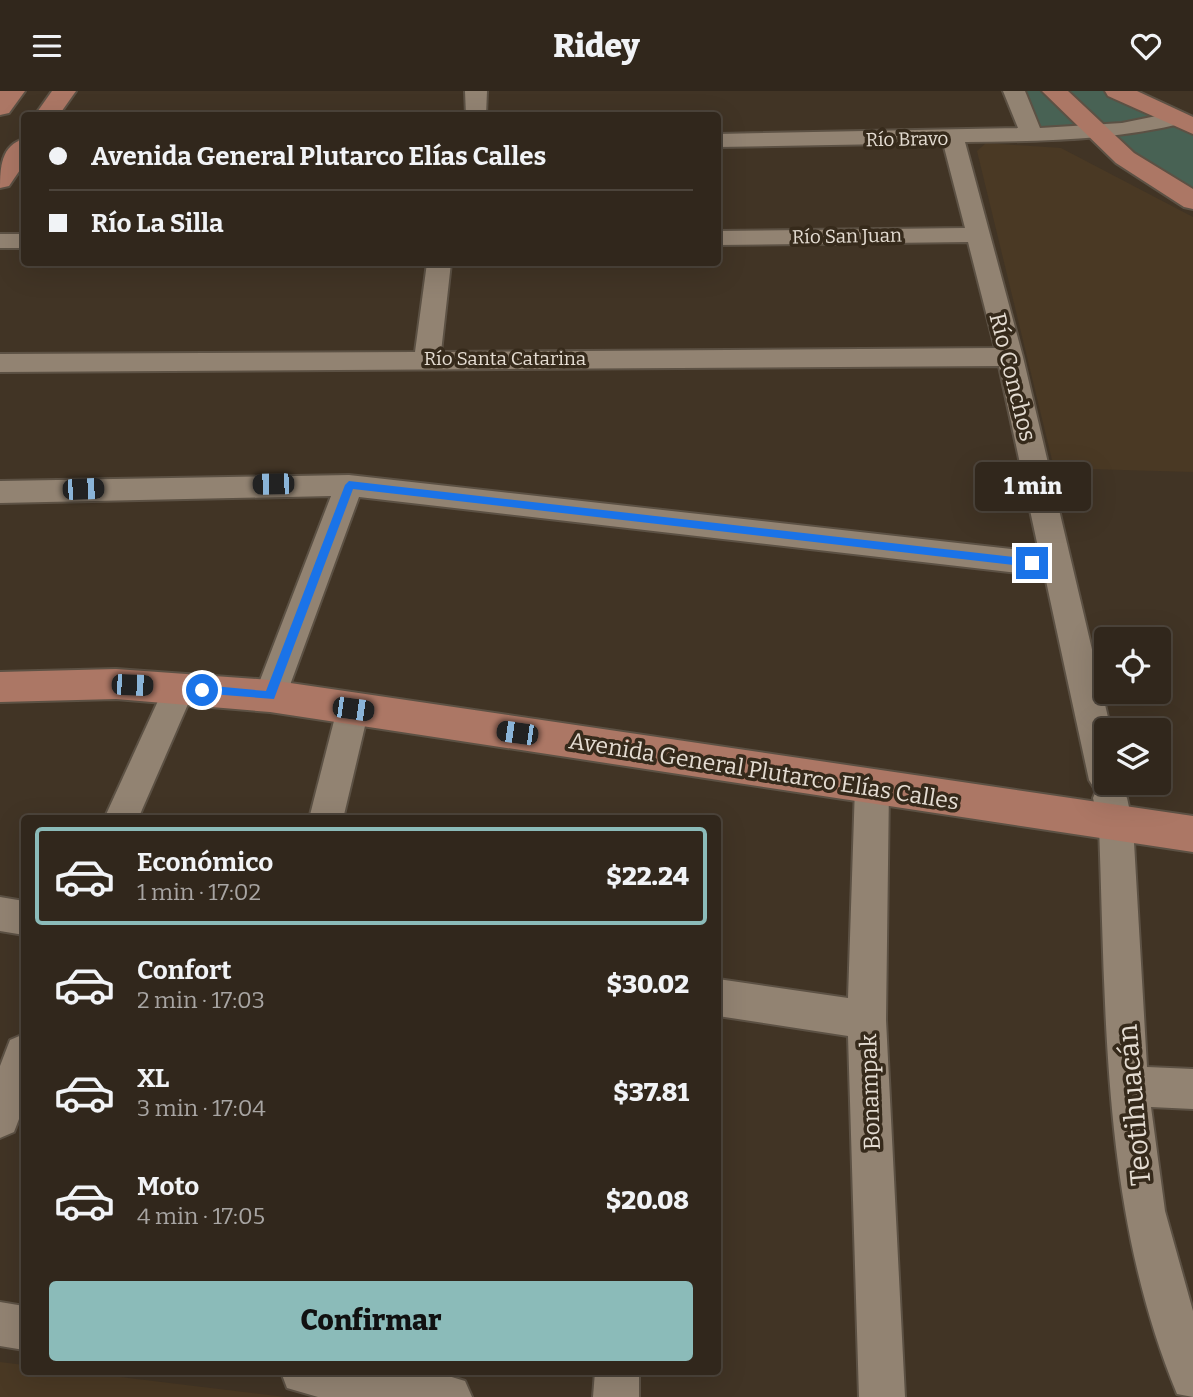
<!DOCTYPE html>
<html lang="es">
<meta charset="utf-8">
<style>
:root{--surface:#31271c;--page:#392f25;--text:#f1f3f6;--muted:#a8a5a3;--line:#4c443b;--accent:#8bbbb9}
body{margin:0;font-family:Bitter,serif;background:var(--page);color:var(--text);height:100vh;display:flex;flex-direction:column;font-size:26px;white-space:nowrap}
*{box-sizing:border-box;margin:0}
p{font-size:23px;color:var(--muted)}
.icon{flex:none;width:38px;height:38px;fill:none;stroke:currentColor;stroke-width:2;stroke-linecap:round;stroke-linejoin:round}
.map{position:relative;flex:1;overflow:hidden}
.drawer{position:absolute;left:21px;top:724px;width:700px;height:560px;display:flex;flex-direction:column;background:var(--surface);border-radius:7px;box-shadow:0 7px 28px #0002,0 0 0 2px var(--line)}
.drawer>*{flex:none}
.hud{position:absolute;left:21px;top:21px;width:700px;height:154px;border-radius:7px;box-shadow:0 7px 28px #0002,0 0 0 2px var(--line);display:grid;align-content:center;height:154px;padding:0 28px;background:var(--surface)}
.controls{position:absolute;left:1094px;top:536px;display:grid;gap:14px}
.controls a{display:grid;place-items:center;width:77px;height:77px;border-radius:7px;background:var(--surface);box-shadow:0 7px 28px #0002,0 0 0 2px var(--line);font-size:35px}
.end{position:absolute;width:32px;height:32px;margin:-16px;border:9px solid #1a73e8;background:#fff;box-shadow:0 0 0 4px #fff}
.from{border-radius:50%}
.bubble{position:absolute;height:49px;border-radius:7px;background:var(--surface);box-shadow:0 7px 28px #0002,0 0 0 2px var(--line);font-size:23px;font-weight:800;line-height:49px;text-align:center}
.car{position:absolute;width:21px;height:42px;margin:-21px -10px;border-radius:9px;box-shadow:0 0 5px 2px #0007;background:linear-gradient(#222 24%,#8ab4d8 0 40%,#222 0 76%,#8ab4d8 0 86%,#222 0)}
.hud b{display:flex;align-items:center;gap:24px;height:66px;font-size:26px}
.hud b+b{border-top:2px solid var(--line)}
.hud i{width:18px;height:18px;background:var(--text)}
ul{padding:12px 0 0;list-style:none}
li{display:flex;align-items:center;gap:21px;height:98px;margin:0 14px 10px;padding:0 14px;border:4px solid transparent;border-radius:7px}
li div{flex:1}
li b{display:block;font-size:26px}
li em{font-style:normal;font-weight:800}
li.active{border-color:var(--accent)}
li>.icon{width:63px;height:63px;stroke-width:1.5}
.button{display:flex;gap:14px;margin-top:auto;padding:14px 28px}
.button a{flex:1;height:80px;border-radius:7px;background:var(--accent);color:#111;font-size:28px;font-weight:800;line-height:80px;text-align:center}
header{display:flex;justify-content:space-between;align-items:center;height:91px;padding:0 28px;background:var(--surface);font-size:32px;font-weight:800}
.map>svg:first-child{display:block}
</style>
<header><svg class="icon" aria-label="menu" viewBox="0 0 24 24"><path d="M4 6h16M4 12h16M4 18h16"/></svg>Ridey<svg class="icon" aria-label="heart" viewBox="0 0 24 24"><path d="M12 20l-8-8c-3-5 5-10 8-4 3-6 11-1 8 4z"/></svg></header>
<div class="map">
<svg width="1193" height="1306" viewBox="0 0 1193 1306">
<rect width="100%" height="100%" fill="#413425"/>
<g fill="#4a3924">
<path d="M986 52 1061 57 1193 126V381L1054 377 977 60Z"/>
<path d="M0 1271 24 1274V1281H79L286 1306H0Z"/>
</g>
<path fill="#486254" d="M1014 0H1117L1193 35V110L1096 42 1032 45Z"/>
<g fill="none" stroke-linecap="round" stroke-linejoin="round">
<g stroke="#5c5144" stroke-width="4">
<g id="street">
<path d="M465 0H487L486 24H466Z"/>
<path d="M1003 0H1025L1040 37 1122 32 1176 21 1187 27 1184 32C1111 50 1040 50 965 51L1023 266 1111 639H1106V691H1122L1120 695 1127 707 1133 734 1147 976 1193 978V1018L1151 1016 1165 1120 1193 1220V1306L1177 1303C1102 1122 1106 927 1099 734L1093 707 1096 700 1089 689 1045 485 359 406 286 605 281 615 270 618 259 615 254 605 331 405 0 412V390L349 384 1039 461 999 275 0 281V263L415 261 427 172H451L441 261 995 257 968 151 718 154V140L965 137 943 52 718 56V43L1018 37Z"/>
<rect x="0" y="143" width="24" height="14"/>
<path d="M179 584 190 588 195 597 138 728H104L168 588Z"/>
<path d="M353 604 365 608 369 618 343 728H309L337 618 341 608Z"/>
<path d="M872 681 884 685 889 696 886 929 905 1306H859L848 945 718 925V888L848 907 855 696 860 685Z"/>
<path d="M0 806 24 810V844L0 840Z"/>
<path d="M24 943V1015L14 1041 0 1047V975L10 949Z"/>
<path d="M0 1211 24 1215V1259L0 1255Z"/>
<path d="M281 1281H435L465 1290 472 1306H318L287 1297Z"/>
<path d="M595 1281H639V1306H593Z"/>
</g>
</g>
<g stroke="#5c5144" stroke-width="4">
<g id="secondary">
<path d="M0 0H25L9 22 0 24Z"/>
<path d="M52 0H76L59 24H35Z"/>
<path d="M1042 0H1068L1134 62 1193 98V118L1184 116 1116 72Z"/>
<path d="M1105 0H1137L1193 26V43L1108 5Z"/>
<path d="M24 48V73L9 95 0 97C0 77 1 54 24 48Z"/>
<path d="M116 578 270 589 1193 725V761L270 621 116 608 0 611V581Z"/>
</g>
</g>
<use href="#street" fill="#928372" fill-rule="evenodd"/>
<use href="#secondary" fill="#ac7765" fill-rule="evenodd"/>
</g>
<path fill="#1a73e8" d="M349 390 1032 468 1037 472 1032 476 353 398 274 608 198 602 196 599 202 594 266 600 345 394Z"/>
<g text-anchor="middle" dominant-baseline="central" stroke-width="7" stroke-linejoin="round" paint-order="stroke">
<g font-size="19" fill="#e5ddd3" stroke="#362a1b">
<text transform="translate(907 48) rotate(-1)">Río Bravo</text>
<text transform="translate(847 145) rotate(-1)">Río San Juan</text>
<text x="505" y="267">Río Santa Catarina</text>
</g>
<g font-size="23" fill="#e5ddd3" stroke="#362a1b">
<text transform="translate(1013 286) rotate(76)">Río Conchos</text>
<text transform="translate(764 680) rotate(9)">Avenida General Plutarco Elías Calles</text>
<text transform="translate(870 1001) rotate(-92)">Bonampak</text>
</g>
<g font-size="28" fill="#e5ddd3" stroke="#362a1b">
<text transform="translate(1134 1014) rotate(-95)">Teotihuacán</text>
</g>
</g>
</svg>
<div class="controls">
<a><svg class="icon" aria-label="locate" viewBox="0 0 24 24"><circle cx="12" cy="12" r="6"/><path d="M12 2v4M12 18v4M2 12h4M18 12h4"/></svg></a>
<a><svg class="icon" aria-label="layers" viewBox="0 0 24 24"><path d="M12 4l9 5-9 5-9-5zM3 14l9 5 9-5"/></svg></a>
</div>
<i class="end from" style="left:202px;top:599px"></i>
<i class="end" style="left:1032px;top:472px"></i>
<div class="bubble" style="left:975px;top:371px;width:116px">1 min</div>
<i class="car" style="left:273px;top:393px;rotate:269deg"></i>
<i class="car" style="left:83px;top:398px;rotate:88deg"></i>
<i class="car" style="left:132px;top:594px;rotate:92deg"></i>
<i class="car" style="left:353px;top:618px;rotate:98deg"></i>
<i class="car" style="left:517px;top:642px;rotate:278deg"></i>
<div class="hud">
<b><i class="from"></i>Avenida General Plutarco Elías Calles</b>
<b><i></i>Río La Silla</b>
</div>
<section class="drawer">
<ul>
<li class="active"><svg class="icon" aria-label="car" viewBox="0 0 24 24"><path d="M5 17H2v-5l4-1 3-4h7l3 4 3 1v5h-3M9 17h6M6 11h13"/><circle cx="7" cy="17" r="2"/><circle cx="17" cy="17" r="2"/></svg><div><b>Económico</b><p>1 min · 17:02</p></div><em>$22.24</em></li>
<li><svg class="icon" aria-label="car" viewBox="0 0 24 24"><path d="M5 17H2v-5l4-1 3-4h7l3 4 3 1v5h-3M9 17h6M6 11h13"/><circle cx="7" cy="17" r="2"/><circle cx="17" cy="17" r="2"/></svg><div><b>Confort</b><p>2 min · 17:03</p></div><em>$30.02</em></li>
<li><svg class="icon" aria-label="car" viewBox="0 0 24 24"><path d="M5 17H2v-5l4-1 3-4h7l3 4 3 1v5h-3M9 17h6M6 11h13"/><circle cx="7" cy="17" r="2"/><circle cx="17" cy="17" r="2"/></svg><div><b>XL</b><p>3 min · 17:04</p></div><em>$37.81</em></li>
<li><svg class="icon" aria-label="car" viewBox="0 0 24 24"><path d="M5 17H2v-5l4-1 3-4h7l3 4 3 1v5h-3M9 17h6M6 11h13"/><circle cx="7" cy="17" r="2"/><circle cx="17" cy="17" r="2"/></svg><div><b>Moto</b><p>4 min · 17:05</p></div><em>$20.08</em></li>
</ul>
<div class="button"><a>Confirmar</a></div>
</section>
</div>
